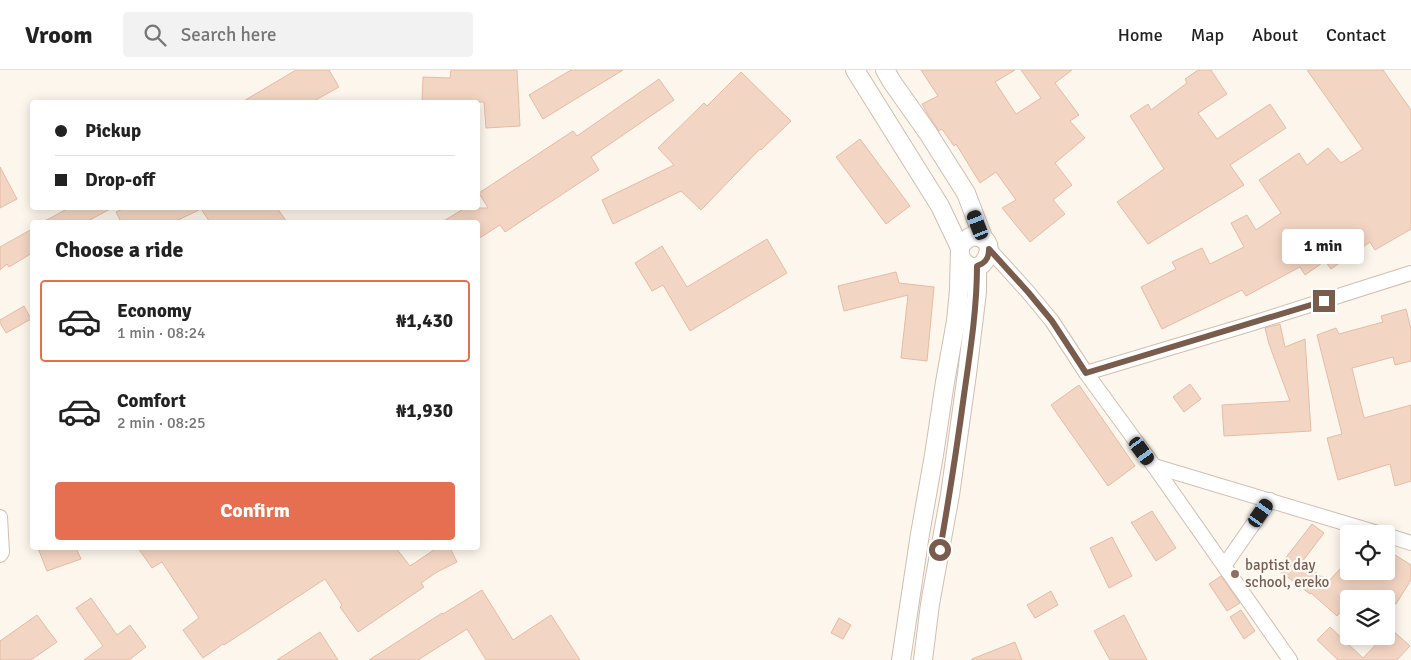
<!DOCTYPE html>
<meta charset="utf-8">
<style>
:root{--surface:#fff;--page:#f2f2f2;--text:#222;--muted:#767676;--line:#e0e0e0;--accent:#e76f51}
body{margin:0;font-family:Signika,sans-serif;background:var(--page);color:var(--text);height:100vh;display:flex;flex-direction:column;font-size:19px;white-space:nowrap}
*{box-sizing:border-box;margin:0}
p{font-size:16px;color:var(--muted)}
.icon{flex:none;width:28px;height:28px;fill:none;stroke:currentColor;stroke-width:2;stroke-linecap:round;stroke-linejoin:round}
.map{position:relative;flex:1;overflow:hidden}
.side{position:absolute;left:30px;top:150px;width:450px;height:330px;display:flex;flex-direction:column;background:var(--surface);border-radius:5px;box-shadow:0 2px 12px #0003}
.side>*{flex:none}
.top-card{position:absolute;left:30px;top:30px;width:450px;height:110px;border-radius:5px;box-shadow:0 2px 12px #0003;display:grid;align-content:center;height:110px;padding:0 25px;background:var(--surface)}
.buttons{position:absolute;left:1340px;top:455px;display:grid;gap:10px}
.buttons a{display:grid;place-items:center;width:55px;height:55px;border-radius:5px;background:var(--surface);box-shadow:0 2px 12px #0003;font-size:25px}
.end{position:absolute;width:22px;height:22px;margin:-11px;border:6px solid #7a5c4d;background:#fff;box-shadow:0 0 0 2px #fff}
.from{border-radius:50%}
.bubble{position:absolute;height:35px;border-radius:5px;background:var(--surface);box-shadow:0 2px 12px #0003;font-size:16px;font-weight:800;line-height:35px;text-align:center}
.car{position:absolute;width:15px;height:30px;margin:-15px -8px;border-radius:6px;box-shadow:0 0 4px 1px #0007;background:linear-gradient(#222 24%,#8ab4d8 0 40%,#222 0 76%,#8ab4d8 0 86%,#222 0)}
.top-card b{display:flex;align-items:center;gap:18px;height:48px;font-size:19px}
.top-card b+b{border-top:1px solid var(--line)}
.top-card i{width:12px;height:12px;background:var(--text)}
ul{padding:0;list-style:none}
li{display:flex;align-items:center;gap:15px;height:82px;margin:0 10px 8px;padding:0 15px;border:2px solid transparent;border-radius:5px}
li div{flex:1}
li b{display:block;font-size:19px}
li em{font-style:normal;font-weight:800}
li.active{border-color:var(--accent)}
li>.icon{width:45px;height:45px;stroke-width:1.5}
h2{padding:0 25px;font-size:22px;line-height:60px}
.cta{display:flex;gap:10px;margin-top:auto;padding:10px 25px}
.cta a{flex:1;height:58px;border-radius:5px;background:var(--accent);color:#fff;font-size:20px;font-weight:800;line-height:58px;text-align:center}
header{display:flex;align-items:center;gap:30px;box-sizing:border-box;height:70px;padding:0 25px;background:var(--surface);border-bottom:1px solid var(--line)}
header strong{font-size:24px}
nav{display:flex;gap:28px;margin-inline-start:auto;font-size:18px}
.search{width:350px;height:45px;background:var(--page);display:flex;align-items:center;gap:12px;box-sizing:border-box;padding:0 18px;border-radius:5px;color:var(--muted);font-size:19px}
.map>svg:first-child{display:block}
</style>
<header>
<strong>Vroom</strong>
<div class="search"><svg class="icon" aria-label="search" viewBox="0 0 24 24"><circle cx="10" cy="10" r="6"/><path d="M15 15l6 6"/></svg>Search here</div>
<nav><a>Home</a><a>Map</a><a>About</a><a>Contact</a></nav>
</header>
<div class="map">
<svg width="1411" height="590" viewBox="0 0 1411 590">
<rect width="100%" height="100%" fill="#fdf6ec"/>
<g fill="#f3d5c3" stroke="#e6bba3">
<path d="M296 0H329L339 17 312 32H242Z"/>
<path d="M451 0H517L520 56 486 58 484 32H422L423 7 450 8Z"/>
<path d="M571 0H623L543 49 529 25Z"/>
<path d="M921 0H1015L995 12 1016 44 1041 28 1021 0H1072L1055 13 1079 45 1070 51 1085 68 1055 93 1072 115 1053 130 1065 144 1030 172 1002 138 1016 130 996 102 980 113 956 74 954 76 942 59 939 61 927 43 922 34 938 26Z"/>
<path d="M1198 0H1211L1227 24 1198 43 1217 69 1270 34 1286 58 1230 95 1244 115 1148 174 1117 132 1164 99 1130 46 1148 34 1151 40 1187 13 1185 9Z"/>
<path d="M1307 0H1383L1411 40V159L1375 180 1370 172 1331 199 1325 191 1305 205 1300 197 1246 226 1242 220 1162 259 1141 217 1176 199 1172 192 1202 178 1210 194 1244 177 1231 153 1247 145 1256 160 1281 143 1259 110 1299 83 1307 95 1328 78 1341 93 1363 79Z"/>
<path d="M741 2 791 51 761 80 760 79 701 140 681 121 613 154 602 130 674 95 658 78 704 33 707 36Z"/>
<path d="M659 9 674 30 591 87 599 100 505 162 500 155 478 169V152H442L465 138H488L479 123 573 61 577 66Z"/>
<path d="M860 69 910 136 886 154 836 87Z"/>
<path d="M0 97 17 129 0 138Z"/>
<path d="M69 138H112L86 152H43Z"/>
<path d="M125 138H277L287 152H210L201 139 174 152H121L116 142Z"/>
<path d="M32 159V183L9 197 7 194 0 200V177Z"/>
<path d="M767 169 787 203 690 261 663 215 652 221 635 193 662 176 687 217Z"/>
<path d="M896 202 899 213 934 217 927 291 901 288 908 225 844 241 838 216Z"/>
<path d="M24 236 31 249 6 263 0 253V250Z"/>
<path d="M1406 239 1411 259V291L1395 295 1393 287 1352 298 1364 348 1411 335V411L1395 416 1390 394 1338 410 1327 368 1342 364 1317 265 1336 258 1339 264 1383 252 1381 246Z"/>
<path d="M1280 254 1285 277 1305 269 1311 361 1224 366 1222 335 1290 331 1269 274 1265 258Z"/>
<path d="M1190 314 1201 329 1184 342 1173 327Z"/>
<path d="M1079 315 1135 396 1108 416 1051 335Z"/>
<path d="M1152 441 1176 478 1156 491 1131 452H1133Z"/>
<path d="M1312 454 1324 463 1302 492 1328 512 1349 489V501H1386V492L1392 483 1411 495V510L1396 534 1387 529H1349V534L1337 546 1311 523 1310 524 1277 499Z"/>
<path d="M1112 467 1132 506 1109 518 1090 478Z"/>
<path d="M38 478H76L81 489 47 501Z"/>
<path d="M138 478H396L410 496 437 478H450L457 492 437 502 421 513 424 517 358 562 340 537 342 535 325 509 224 575 223 574 203 588 183 560 199 548 162 492 152 498Z"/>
<path d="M1221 506 1240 533 1227 541 1209 514Z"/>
<path d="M482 520 513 570 551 545 580 590H486L467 559 418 590H369L442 543 443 544Z"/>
<path d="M1051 521 1058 535 1035 548 1027 535Z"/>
<path d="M91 528 117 565 130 555 146 577 129 590H84L103 576 76 538Z"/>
<path d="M1241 540 1255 561 1244 569 1230 547Z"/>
<path d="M37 545 57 572 31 590H0V571Z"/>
<path d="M1124 545 1147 590H1110L1094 561Z"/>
<path d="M839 548 851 555 843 569 831 563Z"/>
<path d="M1330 557 1363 588 1384 566H1386V564L1391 559 1410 576 1397 590H1338L1317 570Z"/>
<path d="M320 562 338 590H277Z"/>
<path d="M1015 572 1022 590H972V589Z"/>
</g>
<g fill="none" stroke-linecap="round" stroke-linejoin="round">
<g stroke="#d1beb0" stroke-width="16">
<g id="minor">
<path d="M989 179 1028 222 1052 251 1086 303 1154 396 1290 590"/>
<path d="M1086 303 1250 254 1411 203"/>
<path d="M1154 396 1381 464"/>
<path d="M0 447 2 482 0 485"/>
<path d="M1386 465 1411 473"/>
<path d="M1224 496 1270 430"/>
</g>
</g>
<g stroke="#d1beb0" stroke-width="20">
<g id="tertiary">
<path d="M855 0 940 136 960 178"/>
<path d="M885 0 892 12 928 63 966 123 984 170"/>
<path d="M901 590 920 464 934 385 945 312 956 251 959 220 960 178 962 173 970 167C1007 162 981 219 961 188"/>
<path d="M923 590 930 534 950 425 967 304 977 222V197"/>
</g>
</g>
<use href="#minor" stroke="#fff" stroke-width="14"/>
<use href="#tertiary" stroke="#fff" stroke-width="18"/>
</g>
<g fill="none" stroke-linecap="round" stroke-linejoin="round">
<path stroke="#7a5c4d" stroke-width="6" d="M940 480C949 428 957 377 964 325 970 283 977 239 977 196 986 193 989 188 989 179L1028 222 1052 251 1086 303 1324 231"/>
</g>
<circle fill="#8d6e63" stroke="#fffaf3" stroke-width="2" cx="1235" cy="504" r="5"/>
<g text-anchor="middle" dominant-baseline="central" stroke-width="4.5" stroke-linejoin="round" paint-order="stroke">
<g font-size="15" fill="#785e54" stroke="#fffaf3" text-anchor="start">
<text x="1245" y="495">baptist day<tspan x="1245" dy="17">school, ereko</tspan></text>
</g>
</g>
</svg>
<div class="buttons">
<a><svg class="icon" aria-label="locate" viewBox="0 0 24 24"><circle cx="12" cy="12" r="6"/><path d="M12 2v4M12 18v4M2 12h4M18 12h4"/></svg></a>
<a><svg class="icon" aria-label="layers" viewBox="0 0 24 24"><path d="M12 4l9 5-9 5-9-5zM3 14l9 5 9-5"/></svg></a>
</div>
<i class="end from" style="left:940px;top:480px"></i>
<i class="end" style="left:1324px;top:231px"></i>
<div class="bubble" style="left:1282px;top:159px;width:82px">1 min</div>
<i class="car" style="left:978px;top:155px;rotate:339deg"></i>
<i class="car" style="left:1142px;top:381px;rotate:144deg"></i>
<i class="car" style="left:1261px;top:443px;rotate:35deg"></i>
<div class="top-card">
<b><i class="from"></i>Pickup</b>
<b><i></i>Drop-off</b>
</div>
<section class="side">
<h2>Choose a ride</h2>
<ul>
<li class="active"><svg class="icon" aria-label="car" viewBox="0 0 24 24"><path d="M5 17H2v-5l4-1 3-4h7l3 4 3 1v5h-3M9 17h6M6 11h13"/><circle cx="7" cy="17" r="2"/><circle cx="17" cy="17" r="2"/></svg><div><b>Economy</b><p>1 min · 08:24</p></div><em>₦1,430</em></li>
<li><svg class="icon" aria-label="car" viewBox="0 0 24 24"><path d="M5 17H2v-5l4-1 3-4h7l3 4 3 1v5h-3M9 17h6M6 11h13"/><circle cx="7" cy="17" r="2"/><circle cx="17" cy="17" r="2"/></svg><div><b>Comfort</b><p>2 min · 08:25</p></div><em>₦1,930</em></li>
</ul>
<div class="cta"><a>Confirm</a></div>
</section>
</div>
